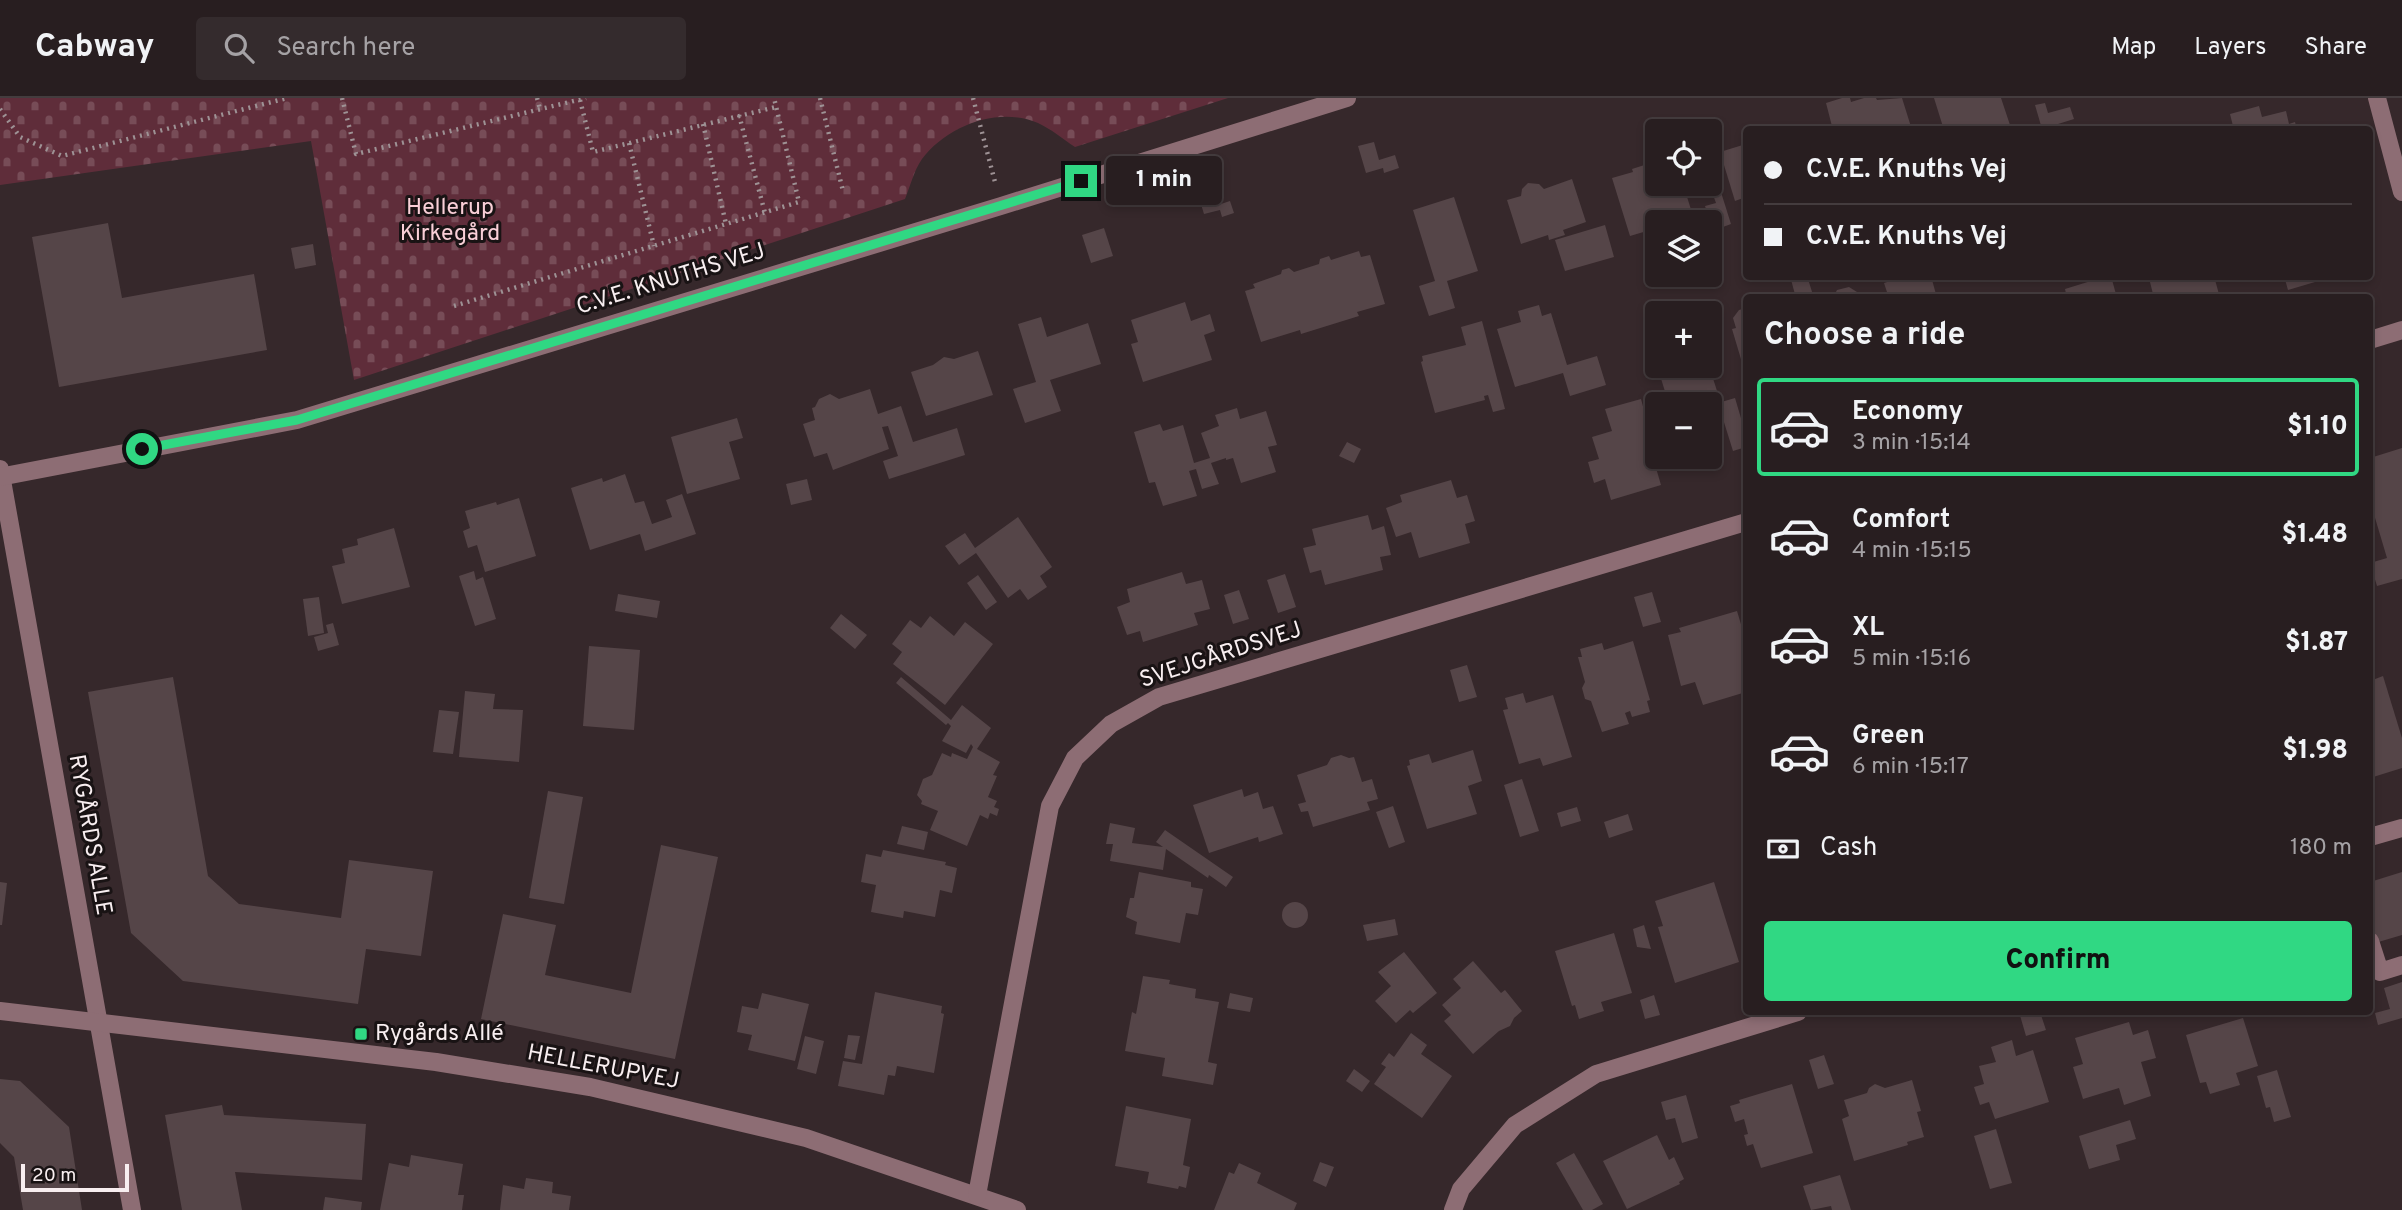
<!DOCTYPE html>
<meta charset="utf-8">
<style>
:root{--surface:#281e20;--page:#342b2d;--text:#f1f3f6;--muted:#a5a2a5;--line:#443c3e;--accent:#30d883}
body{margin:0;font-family:Overpass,sans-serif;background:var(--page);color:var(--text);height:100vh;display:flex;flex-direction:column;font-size:26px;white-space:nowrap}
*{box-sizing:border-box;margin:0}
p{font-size:23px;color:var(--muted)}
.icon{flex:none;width:38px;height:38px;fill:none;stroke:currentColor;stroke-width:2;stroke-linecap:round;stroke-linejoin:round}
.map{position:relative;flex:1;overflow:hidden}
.sheet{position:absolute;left:1743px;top:196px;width:630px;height:721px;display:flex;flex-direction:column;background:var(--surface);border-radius:7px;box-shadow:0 4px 10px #0003,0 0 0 2px var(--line)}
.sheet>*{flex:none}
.top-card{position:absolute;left:1743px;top:28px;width:630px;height:154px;border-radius:7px;box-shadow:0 4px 10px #0003,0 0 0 2px var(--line);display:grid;align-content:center;height:154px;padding:0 21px;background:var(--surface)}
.buttons{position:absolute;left:1645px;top:21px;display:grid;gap:14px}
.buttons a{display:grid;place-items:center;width:77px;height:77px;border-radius:7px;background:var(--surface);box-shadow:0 4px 10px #0003,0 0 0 2px var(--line);font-size:35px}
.scale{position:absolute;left:21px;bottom:18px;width:108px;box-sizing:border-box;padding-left:7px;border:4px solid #f8eef0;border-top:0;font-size:19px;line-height:24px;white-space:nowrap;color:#f8eef0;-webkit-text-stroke:5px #191314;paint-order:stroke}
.end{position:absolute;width:32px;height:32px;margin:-16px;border:9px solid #30d883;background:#111;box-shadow:0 0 0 4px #111}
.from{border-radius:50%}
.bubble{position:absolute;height:49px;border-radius:7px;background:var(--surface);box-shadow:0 4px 10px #0003,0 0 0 2px var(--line);font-size:23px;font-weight:800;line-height:49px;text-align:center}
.top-card b{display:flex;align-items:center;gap:24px;height:66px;font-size:26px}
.top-card b+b{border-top:2px solid var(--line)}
.top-card i{width:18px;height:18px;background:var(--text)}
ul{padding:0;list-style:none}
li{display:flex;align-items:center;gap:21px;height:98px;margin:0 14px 10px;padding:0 7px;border:4px solid transparent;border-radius:7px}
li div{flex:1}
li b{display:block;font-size:26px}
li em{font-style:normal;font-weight:800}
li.current{border-color:var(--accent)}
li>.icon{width:63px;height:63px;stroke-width:1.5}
h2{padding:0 21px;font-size:32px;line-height:84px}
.pay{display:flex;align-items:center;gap:18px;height:77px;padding:0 21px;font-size:26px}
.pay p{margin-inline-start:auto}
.cta{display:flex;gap:14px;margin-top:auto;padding:14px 21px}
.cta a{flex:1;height:80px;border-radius:7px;background:var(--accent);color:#111;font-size:28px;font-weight:800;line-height:80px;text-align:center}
header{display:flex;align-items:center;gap:42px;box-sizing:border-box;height:98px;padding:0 35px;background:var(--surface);border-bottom:2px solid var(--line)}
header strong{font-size:33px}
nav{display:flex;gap:38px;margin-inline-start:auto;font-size:24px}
.search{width:490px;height:63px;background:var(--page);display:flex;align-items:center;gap:18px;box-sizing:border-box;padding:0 24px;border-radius:7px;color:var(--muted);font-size:26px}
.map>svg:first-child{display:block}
</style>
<header>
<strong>Cabway</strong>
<div class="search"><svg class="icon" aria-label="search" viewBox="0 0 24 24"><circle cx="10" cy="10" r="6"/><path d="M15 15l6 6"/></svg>Search here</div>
<nav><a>Map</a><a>Layers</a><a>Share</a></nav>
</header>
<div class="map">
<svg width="2402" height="1112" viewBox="0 0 2402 1112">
<defs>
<pattern id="cemetery-stones" width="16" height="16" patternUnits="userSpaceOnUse" patternTransform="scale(1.75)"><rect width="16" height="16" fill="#5f2d3a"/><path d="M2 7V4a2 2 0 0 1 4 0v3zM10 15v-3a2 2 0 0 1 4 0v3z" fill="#774c57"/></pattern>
</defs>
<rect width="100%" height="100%" fill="#36282b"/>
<path fill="url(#cemetery-stones)" d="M0 0H1228L1075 49C1063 41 1051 31 1038 25 998 8 947 28 922 61 914 72 910 89 905 101L354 282 311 43 0 87Z"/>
<g fill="#554548">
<path d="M1842 0H1850L1851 4 1864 0H1876L1877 2 1902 0 1912 32H1833L1826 5Z"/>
<path d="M1934 0H2001L2010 27 1996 32H1944Z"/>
<path d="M2045 5 2048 15 2070 9 2074 21 2042 31 2035 7Z"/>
<path d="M2259 8 2262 19 2286 13 2289 26 2295 24 2297 32H2234L2230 16Z"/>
<path d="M1689 19 1693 33H1676L1673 24Z"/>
<path d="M1374 44 1379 62 1395 57 1399 70 1384 75 1383 70 1366 75 1358 48Z"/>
<path d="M1746 46V99L1735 103 1720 54Z"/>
<path d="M1657 63V86H1683L1693 118 1675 124H1657V130L1630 138 1612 80 1633 74 1632 71Z"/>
<path d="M1572 81 1586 124 1563 132 1565 137 1549 142 1548 137 1521 146 1507 102 1521 98 1522 91 1528 85 1539 86 1544 91Z"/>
<path d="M1212 85 1218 107 1230 103 1234 115 1222 119 1220 112 1204 116 1196 90Z"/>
<path d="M1720 91 1731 126 1723 129 1720 119 1710 123 1705 108 1716 105 1712 94Z"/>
<path d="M1454 99 1478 173 1447 183 1455 210 1429 218 1419 188 1435 183 1413 112Z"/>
<path d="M108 125 122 200 254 176 267 252 59 289 32 139Z"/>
<path d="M1605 127 1614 159 1565 173 1555 142Z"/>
<path d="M1104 130 1113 158 1091 165 1082 137Z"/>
<path d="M313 146 316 167 295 171 291 150Z"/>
<path d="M1359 153 1361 159 1370 157 1385 206 1357 214 1359 218 1301 236 1300 232 1261 244 1245 193 1255 190 1253 186 1281 176 1282 172 1289 170 1294 174 1319 166 1320 161 1329 158 1331 162Z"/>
<path d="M1790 178H1807L1814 200H1796Z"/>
<path d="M1906 178H1917L1918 182 1931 178 1937 200H1889L1884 185Z"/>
<path d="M2107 178H2111L2117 200H2067L2065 191Z"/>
<path d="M2155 178H2214L2220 200H2154L2150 184 2156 182Z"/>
<path d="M2284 178H2332V179L2288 192Z"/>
<path d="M1849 189 1857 194 1858 200H1833L1837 192Z"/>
<path d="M1185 204 1191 223 1210 216 1215 233 1204 237 1212 262 1143 284 1131 246 1138 244 1131 222Z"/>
<path d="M1539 207 1542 218 1551 215 1567 267 1597 258 1606 287 1570 298 1563 275 1515 289 1497 231 1521 224 1518 213Z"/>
<path d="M1746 210V278L1732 231 1736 230 1733 220 1739 212Z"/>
<path d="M1041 219 1047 239 1088 225 1101 266 1050 282 1061 313 1025 325 1013 291 1036 284 1018 226Z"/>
<path d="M1482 223 1505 311 1493 314 1488 297 1484 298 1485 302 1435 315 1421 264 1423 263 1422 258 1466 247 1461 229Z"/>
<path d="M1657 245V266L1651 247Z"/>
<path d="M978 253 993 297 926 318 911 274 933 267 944 259 954 261Z"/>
<path d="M1657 268H1709L1718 296 1684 306H1669Z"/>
<path d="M870 291 878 316 901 308 913 344 957 330 965 357 889 381 883 363 898 358 888 328 882 329 889 351 833 372 827 355 814 359 803 326 815 322 812 310 815 309 819 301 830 296 839 301Z"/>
<path d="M1735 300 1746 337V349L1733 353 1718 305Z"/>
<path d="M1641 301 1648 327 1644 329 1661 387 1611 402 1605 381 1594 385 1588 364 1599 361 1592 339 1612 333 1605 311Z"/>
<path d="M1237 310 1240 321 1266 313 1277 347 1268 349 1276 374 1241 385 1233 360 1226 362V360L1211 365 1219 386 1202 391 1196 371 1189 373 1197 398 1163 408 1155 384 1149 385 1134 334 1160 326 1163 333 1183 327 1194 365 1210 360 1201 335 1219 328 1215 317Z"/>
<path d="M737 320 743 340 729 344 740 381 687 396 671 339Z"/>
<path d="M1347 344 1361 351 1354 365 1339 358Z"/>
<path d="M2402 350V481L2377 488 2370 465 2387 460 2370 403V360Z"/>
<path d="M625 376 635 405 644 403 652 426 672 419 666 402 682 396 696 436 645 453 640 436 590 452 571 390 602 380 603 384Z"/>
<path d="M807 381 812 402 791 407 786 386Z"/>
<path d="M1451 382 1457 400 1467 397 1475 423 1465 426 1470 445 1419 460 1411 434 1396 439 1386 410 1402 404 1400 397Z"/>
<path d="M519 400 536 458 485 474 477 447 468 450 463 433 470 430 465 413 496 404 497 407Z"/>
<path d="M1368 417 1372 432 1384 428 1391 457 1380 459 1383 472 1325 487 1321 472 1310 475 1303 450 1316 447 1312 431Z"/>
<path d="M1018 419 1052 469 1040 478 1047 489 1028 502 1020 491 1008 500 976 455 959 467 945 448 965 435 975 450Z"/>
<path d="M394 430 410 489 342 506 332 468 345 465 342 451 358 447 357 441Z"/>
<path d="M474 473 476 482 483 479 496 521 475 528 459 478Z"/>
<path d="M1182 474 1186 486 1202 482 1210 511 1194 515 1198 527 1143 544 1140 533 1127 537 1117 509 1130 504 1127 491Z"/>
<path d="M1285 476 1296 509 1278 515 1267 482Z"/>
<path d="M978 477 997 504 986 512 967 485Z"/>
<path d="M1239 492 1249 521 1233 526 1224 497Z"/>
<path d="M1652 494 1661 524 1643 529 1634 499Z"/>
<path d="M618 496 660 503 657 520 615 513Z"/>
<path d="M319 499 324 535 308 538 303 501Z"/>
<path d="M1737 513 1746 543V594L1703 607 1695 584 1681 588 1668 537 1681 534 1679 530Z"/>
<path d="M841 516 867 537 855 551 830 530Z"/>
<path d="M930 518 954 538 965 524 993 546 945 607 893 566 902 554 892 546 910 522 921 530Z"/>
<path d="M333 525 339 547 318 553 314 539 328 535 326 527Z"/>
<path d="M1633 543 1650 602 1647 603 1650 614 1632 619 1630 613 1625 615 1629 626 1602 634 1591 603 1585 601 1582 590 1585 584 1578 559H1582L1580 551 1602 545 1604 552Z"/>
<path d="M589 548 640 552 634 632 583 628Z"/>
<path d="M1467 567 1477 599 1459 604 1450 572Z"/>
<path d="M2383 578 2402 640V670L2370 680V583Z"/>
<path d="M173 579 208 778 239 806 341 820 349 762 433 773 421 858 366 851 358 906 183 883 131 835 88 594Z"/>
<path d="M901 579 951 622 962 607 991 630 977 651 1000 664 993 677 997 678 988 699 997 703 994 709 999 711 997 718 990 715 988 721 980 717 967 748 930 732 938 713 921 706 922 703 917 697 923 681 932 677 942 655 951 659 952 655 967 661 973 649 971 646 966 655 942 643 951 628 948 625 946 627 896 585Z"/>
<path d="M465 593 495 596 493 611 523 612 519 664 459 659Z"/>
<path d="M1523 595 1526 605 1553 597 1572 659 1543 668 1540 660 1519 666 1503 612 1508 611 1505 600Z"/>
<path d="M439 612 459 614 453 656 433 654Z"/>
<path d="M1473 652 1482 683 1468 688 1477 716 1427 731 1407 668 1410 667 1409 662 1429 656 1432 665Z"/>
<path d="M1341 657 1349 660 1354 659 1362 684 1372 681 1378 701 1367 704 1370 712 1313 729 1308 713 1301 714 1298 706 1306 704 1297 677 1327 667 1331 660Z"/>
<path d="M1522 681 1539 733 1520 739 1504 687Z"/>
<path d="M1242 691 1244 699 1258 694 1263 711 1273 708 1283 736 1259 744 1258 739 1209 755 1193 707Z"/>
<path d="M548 693 583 699 564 806 529 800Z"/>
<path d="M1393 708 1405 744 1389 750 1376 714Z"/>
<path d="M1577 709 1581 723 1561 729 1557 715Z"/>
<path d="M1628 716 1633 732 1609 740 1604 724Z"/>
<path d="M1110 725 1135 730 1132 745 1163 749 1156 744 1165 732 1233 779 1226 789 1209 777 1208 780 1166 751 1163 772 1110 763 1113 746H1106Z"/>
<path d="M902 728 928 734 924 752 897 746Z"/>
<path d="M661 747 718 759 675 961 481 921 503 816 556 827 545 877 631 895Z"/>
<path d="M883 752 946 764 945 767 957 770 952 795 940 792 935 819 904 813 903 820 871 814 876 787 861 784 866 756 881 759Z"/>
<path d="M1139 774 1191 784V789L1203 791 1198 817 1186 815 1180 845 1135 836 1137 824 1126 819 1130 800H1134Z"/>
<path d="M2402 774V837L2375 845 2370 827V784Z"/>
<path d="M0 784 7 785 2 827H0Z"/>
<path d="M1714 784 1739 864 1675 885 1658 829 1663 828 1655 803Z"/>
<circle cx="1295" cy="817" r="13"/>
<path d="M1395 821 1398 837 1367 843 1363 827Z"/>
<path d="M1644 827 1651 851 1637 849 1633 831Z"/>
<path d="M1614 835 1632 895 1601 904 1604 913 1579 921 1575 907 1572 908 1555 853Z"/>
<path d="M1404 854 1437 895 1413 915 1410 912 1396 925 1375 903 1391 888 1378 874Z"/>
<path d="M1473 863 1501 895 1505 892 1522 913 1514 920 1510 928 1499 933 1473 956 1444 923 1451 917 1442 907 1461 890 1453 881Z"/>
<path d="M1143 878 1170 882 1169 886 1196 891 1195 900 1219 904 1208 964 1217 966 1213 987 1162 978 1165 960 1125 953 1132 914 1136 916Z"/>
<path d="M2402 884V920L2378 927 2375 915 2390 911 2384 890Z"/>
<path d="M875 894 942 908 941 915 944 916 934 975 897 968 895 978 888 977 884 997 838 988 843 963 862 966Z"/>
<path d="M762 895 809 906 795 963 748 952 752 937 737 934 742 908 758 911Z"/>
<path d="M1230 895 1253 900 1250 914 1227 910Z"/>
<path d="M1654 897 1660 917 1645 921 1640 902Z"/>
<path d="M2019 914H2040L2046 932 2026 938Z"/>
<path d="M2243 920 2258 968 2236 975 2240 987 2210 996 2206 984 2200 985 2186 937Z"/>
<path d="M2129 924 2133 937 2148 932 2156 960 2141 964 2151 998 2124 1007 2119 990 2083 1001 2073 969 2083 966 2075 940Z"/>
<path d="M1411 935 1427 947 1421 956 1452 978 1422 1020 1374 986 1386 969 1381 966 1389 955 1394 959Z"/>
<path d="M848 937 860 938 855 962 844 960Z"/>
<path d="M805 938 824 943 816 976 797 971Z"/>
<path d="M2012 942 2016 958 2033 952 2049 1004 1995 1021 1989 1004 1980 1007 1974 989 1984 986 1979 968 1996 964 1991 949Z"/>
<path d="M1824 957 1834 986 1818 991 1809 962Z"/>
<path d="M1354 971 1370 983 1362 994 1346 983Z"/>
<path d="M2277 972 2291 1019 2274 1024 2270 1009 2266 1010 2257 978Z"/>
<path d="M0 981 20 983 69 1029 82 1112H23L14 1059 0 1045Z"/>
<path d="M1912 982 1921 1013 1917 1014 1924 1039 1907 1044 1908 1047 1854 1063 1842 1021 1849 1018 1844 1002 1867 995 1869 990 1875 986 1885 990Z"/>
<path d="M1792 986 1813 1055 1761 1070 1753 1046 1747 1048 1744 1037 1748 1036 1744 1021 1735 1024 1730 1008 1740 1005 1739 1002Z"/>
<path d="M1686 997 1698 1040 1682 1045 1675 1020 1666 1022 1661 1004Z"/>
<path d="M222 1007 224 1017 366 1026 362 1082 235 1074 242 1112H182L165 1017Z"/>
<path d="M1126 1008 1191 1021 1183 1067 1190 1069 1186 1090 1179 1088 1178 1091 1147 1085 1149 1074 1115 1068Z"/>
<path d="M2130 1022 2136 1041 2116 1047 2120 1062 2089 1071 2079 1038Z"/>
<path d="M1996 1031 2012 1085 1990 1091 1974 1038Z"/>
<path d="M1657 1037 1669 1062 1674 1059 1684 1081 1679 1084 1680 1086 1627 1111 1603 1063Z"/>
<path d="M1574 1055 1603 1106 1592 1112H1583L1556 1065Z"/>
<path d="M411 1057 463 1066 458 1097H464L462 1112H380L389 1065 409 1069Z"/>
<path d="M1320 1064 1334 1069 1326 1089 1313 1083Z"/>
<path d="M1239 1065 1261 1075 1257 1085 1297 1105 1294 1112H1214L1229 1074 1234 1076Z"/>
<path d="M1840 1077 1851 1112H1832L1831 1108 1811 1112 1803 1088Z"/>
<path d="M526 1080 553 1084 552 1095 571 1098 569 1112H500L503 1087 524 1091Z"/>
<path d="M325 1099 362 1104 361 1112H323Z"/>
</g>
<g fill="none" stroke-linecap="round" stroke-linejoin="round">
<g stroke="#9e9295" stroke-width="4.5" stroke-dasharray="2 5" stroke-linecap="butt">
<path d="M342 0 356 56 586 0"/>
<path d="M537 0 540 11"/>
<path d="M820 0 843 93"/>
<path d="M973 0 995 84"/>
<path d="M580 2 593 54 776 9"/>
<path d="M0 11 20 39 62 58 287 0"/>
<path d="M739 17 765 115"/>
<path d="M703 26 726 126"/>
<path d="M629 45 654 148"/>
<path d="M454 208 799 104 774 0"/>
</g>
<g stroke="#8d6d74" stroke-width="18">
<path d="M2377 0 2402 94"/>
<path d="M2370 242 2402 232"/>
<path d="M0 371 132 1112"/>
<path d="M0 379 297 322 1001 108 1347 0"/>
<path d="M2370 739 2402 730"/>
<path d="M2370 843 2380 874 2402 867"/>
<path d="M0 913 436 964 590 989 806 1040 1017 1112"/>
<path d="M977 1097 1050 708 1075 660 1111 626 1159 599 1746 424"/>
<path d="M1453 1112 1461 1091 1515 1027 1596 976 1798 914"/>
</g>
</g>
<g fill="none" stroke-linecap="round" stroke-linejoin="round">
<path stroke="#30d883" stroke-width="9" d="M142 351 297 322 1081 83"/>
</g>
<rect fill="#30d883" stroke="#191314" stroke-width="2.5" x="354" y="929" width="14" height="14" rx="3.5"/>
<g text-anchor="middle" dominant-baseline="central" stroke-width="6" stroke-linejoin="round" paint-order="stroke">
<g font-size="23" fill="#f9cfd7" stroke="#191314">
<text x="450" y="110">Hellerup<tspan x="450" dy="26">Kirkegård</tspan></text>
</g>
<g font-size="23" fill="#f8eef0" stroke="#191314">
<text transform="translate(671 182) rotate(-17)">C.V.E. KNUTHS VEJ</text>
<text transform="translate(1221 558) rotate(-18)">SVEJGÅRDSVEJ</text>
<text transform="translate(89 737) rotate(80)">RYGÅRDS ALLE</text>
<text transform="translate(603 970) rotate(11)">HELLERUPVEJ</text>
</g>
<g font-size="23" fill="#f8eef0" stroke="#191314" text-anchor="start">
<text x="375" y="936">Rygårds Allé</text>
</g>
</g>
</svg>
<div class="buttons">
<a><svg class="icon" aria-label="locate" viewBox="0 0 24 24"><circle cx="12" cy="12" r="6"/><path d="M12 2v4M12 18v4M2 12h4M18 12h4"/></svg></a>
<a><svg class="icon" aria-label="layers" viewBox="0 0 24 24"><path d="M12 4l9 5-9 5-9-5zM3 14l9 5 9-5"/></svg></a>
<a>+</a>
<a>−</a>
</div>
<div class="scale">20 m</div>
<i class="end from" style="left:142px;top:351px"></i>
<i class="end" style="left:1081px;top:83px"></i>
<div class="bubble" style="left:1106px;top:58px;width:116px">1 min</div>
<div class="top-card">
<b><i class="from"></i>C.V.E. Knuths Vej</b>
<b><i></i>C.V.E. Knuths Vej</b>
</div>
<section class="sheet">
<h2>Choose a ride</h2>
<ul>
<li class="current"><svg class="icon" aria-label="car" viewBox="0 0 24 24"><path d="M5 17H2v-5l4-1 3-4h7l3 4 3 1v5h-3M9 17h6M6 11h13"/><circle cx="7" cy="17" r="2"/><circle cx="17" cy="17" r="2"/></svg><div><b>Economy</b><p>3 min · 15:14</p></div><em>$1.10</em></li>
<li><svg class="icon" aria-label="car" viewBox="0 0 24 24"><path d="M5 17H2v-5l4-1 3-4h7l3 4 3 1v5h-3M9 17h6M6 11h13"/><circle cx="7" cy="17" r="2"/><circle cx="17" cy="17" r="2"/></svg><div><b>Comfort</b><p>4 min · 15:15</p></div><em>$1.48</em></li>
<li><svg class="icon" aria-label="car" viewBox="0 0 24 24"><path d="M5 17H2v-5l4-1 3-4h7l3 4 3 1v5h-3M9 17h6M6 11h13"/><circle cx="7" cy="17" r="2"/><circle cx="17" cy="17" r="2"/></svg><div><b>XL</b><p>5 min · 15:16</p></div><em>$1.87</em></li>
<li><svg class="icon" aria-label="car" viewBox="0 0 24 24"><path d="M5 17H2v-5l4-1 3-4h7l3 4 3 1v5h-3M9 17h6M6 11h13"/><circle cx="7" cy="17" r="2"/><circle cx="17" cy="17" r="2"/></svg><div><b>Green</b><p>6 min · 15:17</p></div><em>$1.98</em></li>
</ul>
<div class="pay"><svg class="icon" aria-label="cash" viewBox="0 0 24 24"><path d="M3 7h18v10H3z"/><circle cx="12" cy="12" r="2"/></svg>Cash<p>180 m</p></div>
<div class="cta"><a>Confirm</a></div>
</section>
</div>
